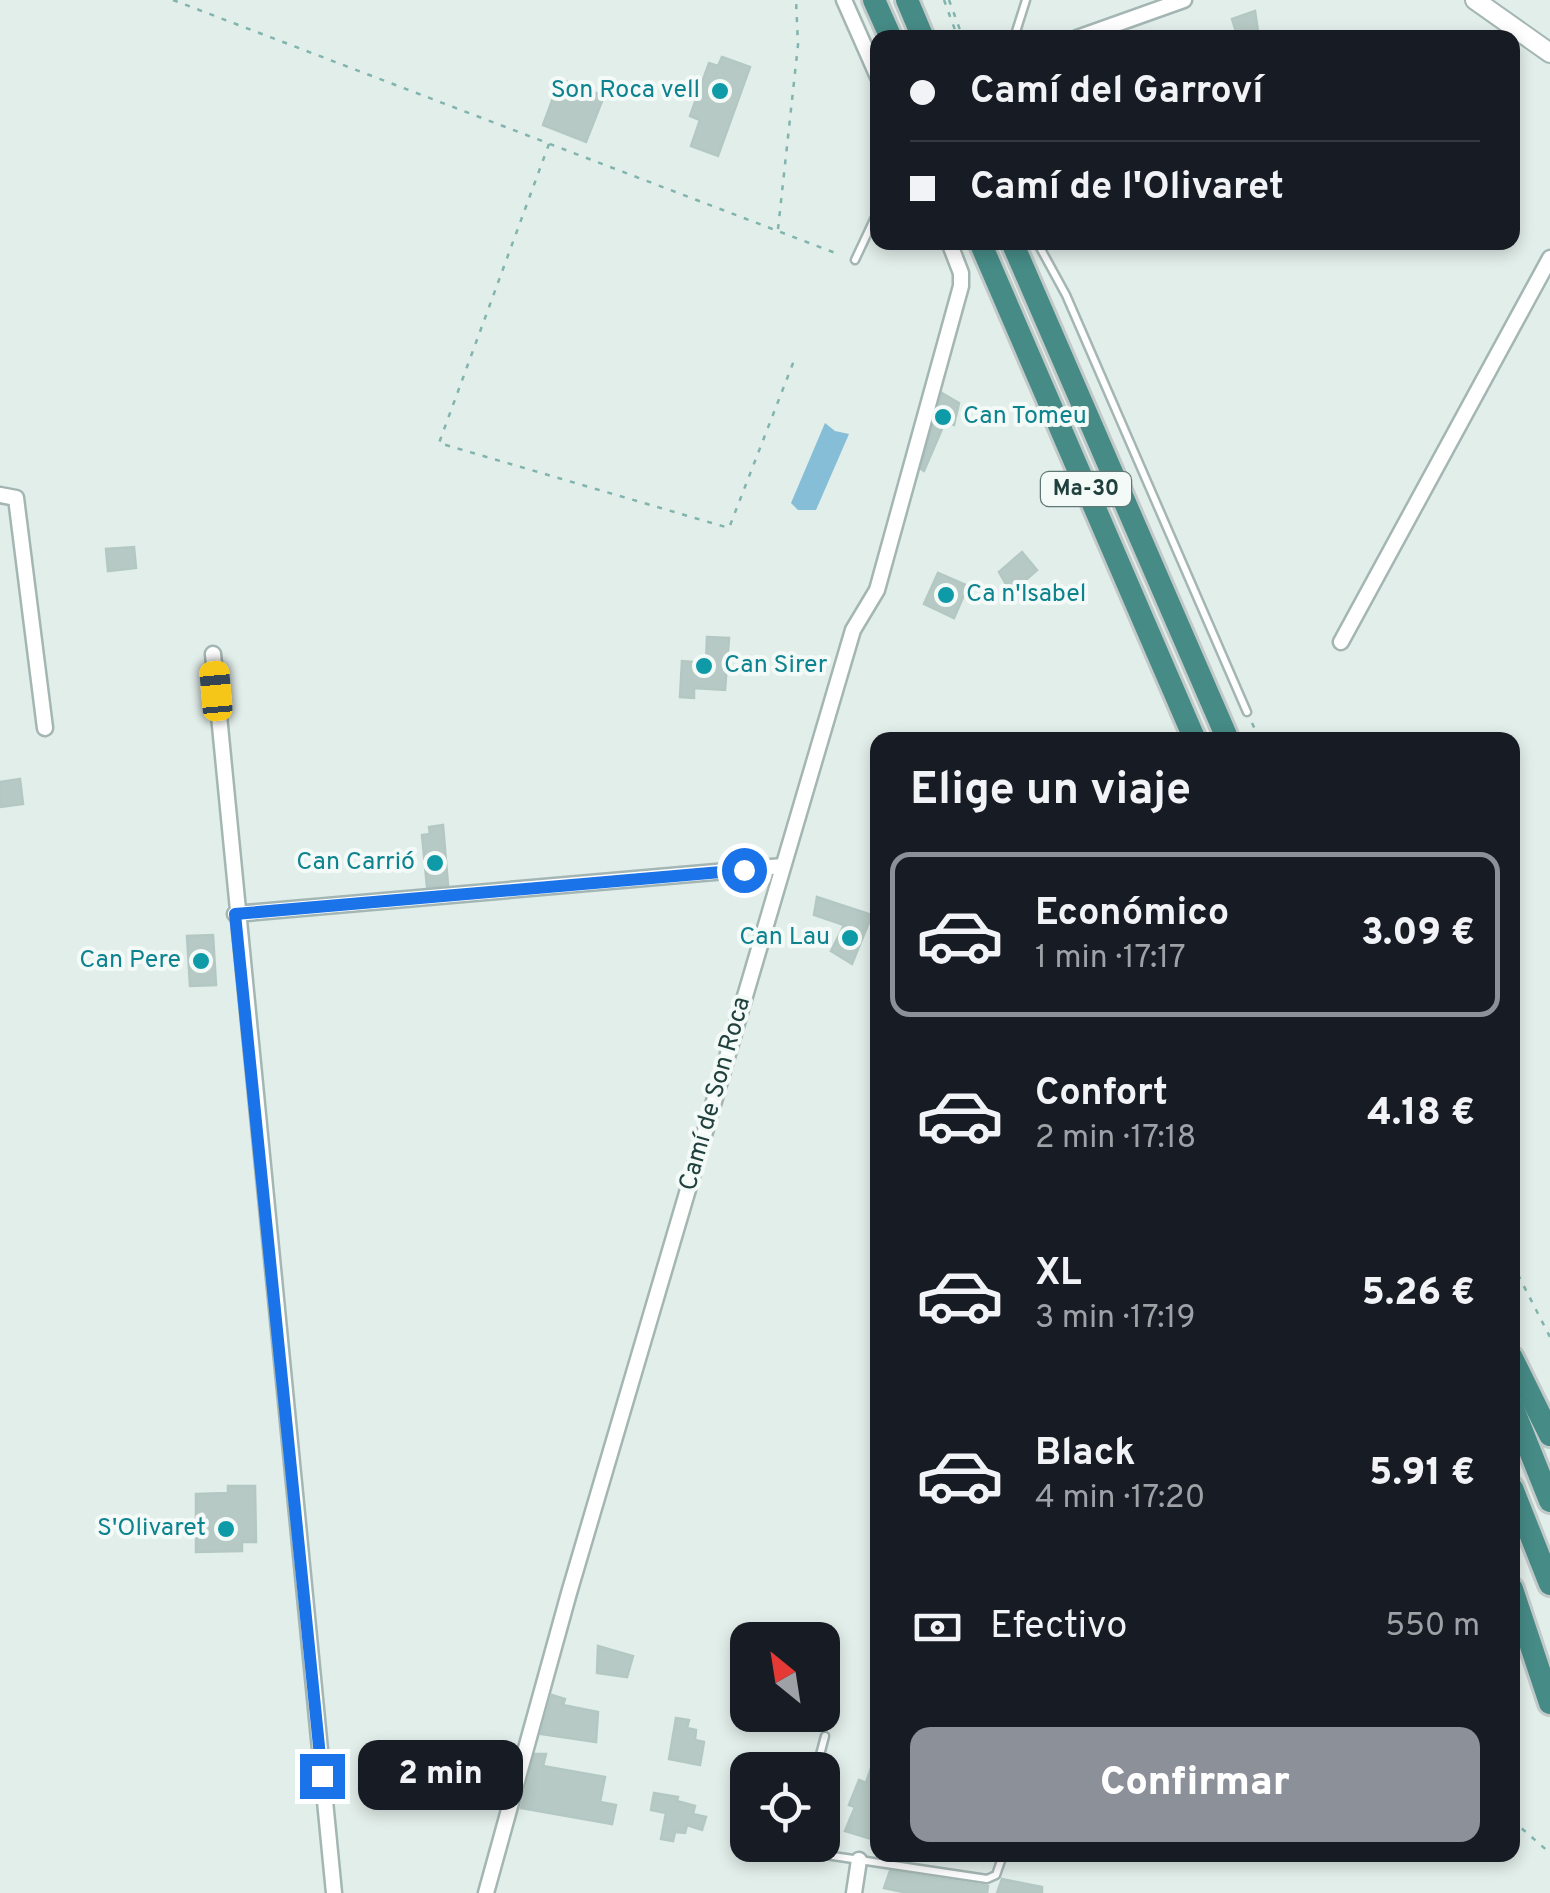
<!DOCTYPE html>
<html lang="es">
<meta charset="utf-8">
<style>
:root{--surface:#171b24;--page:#242831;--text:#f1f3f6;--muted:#9ea1a6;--line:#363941;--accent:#8c9099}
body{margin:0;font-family:Overpass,sans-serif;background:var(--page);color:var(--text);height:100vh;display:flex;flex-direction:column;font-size:38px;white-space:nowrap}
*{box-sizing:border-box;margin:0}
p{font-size:32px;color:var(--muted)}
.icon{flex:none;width:55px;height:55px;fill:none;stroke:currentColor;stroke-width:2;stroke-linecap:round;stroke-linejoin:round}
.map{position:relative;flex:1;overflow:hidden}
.panel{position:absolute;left:870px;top:732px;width:650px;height:1130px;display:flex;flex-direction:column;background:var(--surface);border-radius:20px;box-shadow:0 5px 15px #0003}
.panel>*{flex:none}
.banner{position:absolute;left:870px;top:30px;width:650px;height:220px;border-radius:20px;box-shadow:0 5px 15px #0003;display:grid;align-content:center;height:220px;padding:0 40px;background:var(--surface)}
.needle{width:65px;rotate:330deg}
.tools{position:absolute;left:730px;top:1622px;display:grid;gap:20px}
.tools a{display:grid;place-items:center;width:110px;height:110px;border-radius:20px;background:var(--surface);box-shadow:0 5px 15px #0003;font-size:50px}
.end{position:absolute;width:45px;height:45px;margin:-22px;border:12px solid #1a73e8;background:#fff;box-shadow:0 0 0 5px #fff}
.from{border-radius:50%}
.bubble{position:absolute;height:70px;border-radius:20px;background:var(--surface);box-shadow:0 5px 15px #0003;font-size:32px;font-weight:800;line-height:70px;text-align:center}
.car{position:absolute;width:30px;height:60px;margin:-30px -15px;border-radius:12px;box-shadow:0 0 8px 2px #0007;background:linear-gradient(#f5c518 24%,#345 0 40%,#f5c518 0 76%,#345 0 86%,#f5c518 0)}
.banner b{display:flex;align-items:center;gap:35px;height:95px;font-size:38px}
.banner b+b{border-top:2px solid var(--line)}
.banner i{width:25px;height:25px;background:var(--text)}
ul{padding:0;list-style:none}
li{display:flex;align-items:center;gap:30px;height:165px;margin:0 20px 15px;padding:0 20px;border:5px solid transparent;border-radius:20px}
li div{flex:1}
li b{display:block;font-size:38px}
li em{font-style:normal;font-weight:800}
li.selected{border-color:var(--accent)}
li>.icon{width:90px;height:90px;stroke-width:1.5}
h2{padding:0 40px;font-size:45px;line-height:120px}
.pay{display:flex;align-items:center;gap:25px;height:110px;padding:0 40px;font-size:38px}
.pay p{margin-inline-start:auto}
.cta{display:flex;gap:20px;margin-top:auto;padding:20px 40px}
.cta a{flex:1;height:115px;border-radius:20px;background:var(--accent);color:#fff;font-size:40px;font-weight:800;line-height:115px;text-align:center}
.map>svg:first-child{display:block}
</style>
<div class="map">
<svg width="1550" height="1893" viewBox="0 0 1550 1893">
<rect width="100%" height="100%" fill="#e2eeea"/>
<path fill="#86bed7" d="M825 423 835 431 849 434 816 510H798L791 503Z"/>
<g fill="#b7c9c4" stroke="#b4c8c3" stroke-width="2.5">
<path d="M1255 11 1259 38H1238L1232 19Z"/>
<path d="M722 57 750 67 718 156 691 146 700 120 690 116 709 63 718 66Z"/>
<path d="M560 79 604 96 586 142 543 125Z"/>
<path d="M942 393 959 403 954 425 945 422 924 471 921 469Z"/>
<path d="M134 547 136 568 108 571 106 549Z"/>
<path d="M1022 552 1037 570 1011 593 999 572Z"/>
<path d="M938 573 968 586 954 618 924 604Z"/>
<path d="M707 637 729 638 725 690 694 688V698L680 697 682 661 706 663Z"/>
<path d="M20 779 23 804 0 807V782Z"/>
<path d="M443 825 448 885 427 887 422 835 430 834 429 827Z"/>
<path d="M817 897 872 915 852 964 831 951 844 925 814 915Z"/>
<path d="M213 935 216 985 190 986 187 936Z"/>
<path d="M228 1486H255L256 1542H242V1551L196 1552V1494L228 1493Z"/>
<path d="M598 1646 633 1656 627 1677 597 1673Z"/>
<path d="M552 1695 565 1699 563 1705 598 1712 596 1742 541 1734Z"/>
<path d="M676 1718 689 1720 687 1728 696 1730 695 1740 704 1742 700 1765 669 1759Z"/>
<path d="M535 1754H546L543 1766 605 1777 600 1802 616 1805 612 1824 521 1808Z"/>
<path d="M875 1756 878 1757V1841L845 1831 855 1807 849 1805 859 1780 866 1783Z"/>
<path d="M654 1793 678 1797 677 1801 695 1806 693 1814 706 1817 702 1830 687 1825 685 1833 675 1832 673 1841 661 1839 666 1813 651 1810Z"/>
<path d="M890 1871 988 1886 987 1893H908L884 1888Z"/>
<path d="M1002 1879 1042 1887V1893H997Z"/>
</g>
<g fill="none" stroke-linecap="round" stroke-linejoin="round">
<g stroke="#a4b6b3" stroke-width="11">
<g id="service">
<path d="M1014 38 1026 0"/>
<path d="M1037 242 1066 295 1247 712"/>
<path d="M855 260 878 211"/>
<path d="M816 1770 825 1736"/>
<path d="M800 1845 806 1852 987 1879 996 1875 1003 1855"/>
</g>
</g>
<g stroke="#a4b6b3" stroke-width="19">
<g id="minor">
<path d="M844 0 878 77"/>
<path d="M1077 38 1184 0"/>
<path d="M0 495 16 498 45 728"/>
<path d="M1341 642 1550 258"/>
<path d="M213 654 334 1893"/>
<path d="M235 914 783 866"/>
<path d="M486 1893 569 1593 853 630 877 590 961 286V273L949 242"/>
<path d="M854 1893 859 1860"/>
</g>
</g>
<g stroke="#a4b6b3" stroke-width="22">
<path id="tertiary" d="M1475 0 1550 53"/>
</g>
<g stroke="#c1cac9" stroke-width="28">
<g id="trunk">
<path d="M874 0 891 38"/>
<path d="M907 0 923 38"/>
<path d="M980 242 1195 740"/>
<path d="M1012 242 1228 740"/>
<path d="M1512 1358 1550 1435"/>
<path d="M1512 1406 1550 1501"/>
<path d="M1512 1488 1550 1584"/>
<path d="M1512 1589 1550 1703"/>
</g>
</g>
<g stroke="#80b4ac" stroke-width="2.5" stroke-dasharray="5 8" stroke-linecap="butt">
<path d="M173 0 838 254"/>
<path d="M944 0 958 38"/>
<path d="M949 0 963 38"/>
<path d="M549 144 439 443 729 528 795 358"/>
<path d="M778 229 798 45 796 0"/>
<path d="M1252 723 1260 740"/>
<path d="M1512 1263 1550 1337"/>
<path d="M1512 1820 1550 1853"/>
</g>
<use href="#service" stroke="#fff" stroke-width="6"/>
<use href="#minor" stroke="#fff" stroke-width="14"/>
<use href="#tertiary" stroke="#fff" stroke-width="18"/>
<use href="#trunk" stroke="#468b86" stroke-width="22"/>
</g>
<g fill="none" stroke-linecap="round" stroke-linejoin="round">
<path stroke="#1a73e8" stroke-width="12" d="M322 1776 235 914 744 870"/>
</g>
<g fill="#0f9aa8" stroke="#f3faf7" stroke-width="4">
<circle cx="720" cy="91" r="10"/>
<circle cx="943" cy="417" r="10"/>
<circle cx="946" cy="595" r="10"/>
<circle cx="704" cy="666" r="10"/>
<circle cx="435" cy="863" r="10"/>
<circle cx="850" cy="938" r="10"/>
<circle cx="201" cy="961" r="10"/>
<circle cx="226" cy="1529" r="10"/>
</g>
<g text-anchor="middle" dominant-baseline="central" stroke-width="8" stroke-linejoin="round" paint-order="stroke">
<rect fill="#f3faf7" stroke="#5f7875" stroke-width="2.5" x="1041" y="472" width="90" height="34" rx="8"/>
<g font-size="22" font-weight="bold" fill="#20403d">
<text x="1086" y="489">Ma-30</text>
</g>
<g font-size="25" fill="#0d838f" stroke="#f3faf7" text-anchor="end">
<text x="700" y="91">Son Roca vell</text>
<text x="963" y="417" text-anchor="start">Can Tomeu</text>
<text x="966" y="595" text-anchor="start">Ca n'Isabel</text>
<text x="724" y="666" text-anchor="start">Can Sirer</text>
<text x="415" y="863">Can Carrió</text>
<text x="830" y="938">Can Lau</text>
<text x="181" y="961">Can Pere</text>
<text x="206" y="1529">S'Olivaret</text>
</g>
<g font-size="25" fill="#20403d" stroke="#f3faf7">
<text transform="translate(716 1094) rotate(-74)">Camí de Son Roca</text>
</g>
</g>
</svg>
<div class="tools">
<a><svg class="needle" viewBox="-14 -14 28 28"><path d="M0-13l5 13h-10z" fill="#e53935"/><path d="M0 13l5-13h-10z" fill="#9ea1a6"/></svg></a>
<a><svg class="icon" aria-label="locate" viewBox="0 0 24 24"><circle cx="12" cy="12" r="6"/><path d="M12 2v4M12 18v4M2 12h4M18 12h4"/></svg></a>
</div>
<i class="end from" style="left:744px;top:870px"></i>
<i class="end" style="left:322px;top:1776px"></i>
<div class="bubble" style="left:358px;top:1740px;width:165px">2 min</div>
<i class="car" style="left:216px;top:691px;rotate:355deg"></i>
<div class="banner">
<b><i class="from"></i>Camí del Garroví</b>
<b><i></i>Camí de l'Olivaret</b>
</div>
<section class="panel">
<h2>Elige un viaje</h2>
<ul>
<li class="selected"><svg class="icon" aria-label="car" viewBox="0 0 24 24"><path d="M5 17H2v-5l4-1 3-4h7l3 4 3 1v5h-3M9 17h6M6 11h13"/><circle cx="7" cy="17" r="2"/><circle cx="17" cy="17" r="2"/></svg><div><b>Económico</b><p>1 min · 17:17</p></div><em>3.09 €</em></li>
<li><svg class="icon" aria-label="car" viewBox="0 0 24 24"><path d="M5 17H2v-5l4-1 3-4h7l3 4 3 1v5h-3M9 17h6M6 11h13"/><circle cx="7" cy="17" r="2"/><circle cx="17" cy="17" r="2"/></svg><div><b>Confort</b><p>2 min · 17:18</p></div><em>4.18 €</em></li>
<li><svg class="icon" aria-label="car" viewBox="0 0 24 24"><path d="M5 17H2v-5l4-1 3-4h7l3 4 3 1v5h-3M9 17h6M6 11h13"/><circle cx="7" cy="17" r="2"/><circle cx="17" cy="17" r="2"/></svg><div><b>XL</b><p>3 min · 17:19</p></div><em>5.26 €</em></li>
<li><svg class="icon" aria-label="car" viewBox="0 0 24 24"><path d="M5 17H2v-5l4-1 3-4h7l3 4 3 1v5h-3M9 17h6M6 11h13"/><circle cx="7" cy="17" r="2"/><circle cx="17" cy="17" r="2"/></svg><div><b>Black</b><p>4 min · 17:20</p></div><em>5.91 €</em></li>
</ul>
<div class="pay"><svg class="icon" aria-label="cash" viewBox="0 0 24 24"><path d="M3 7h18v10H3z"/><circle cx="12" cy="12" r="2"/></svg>Efectivo<p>550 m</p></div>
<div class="cta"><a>Confirmar</a></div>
</section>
</div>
